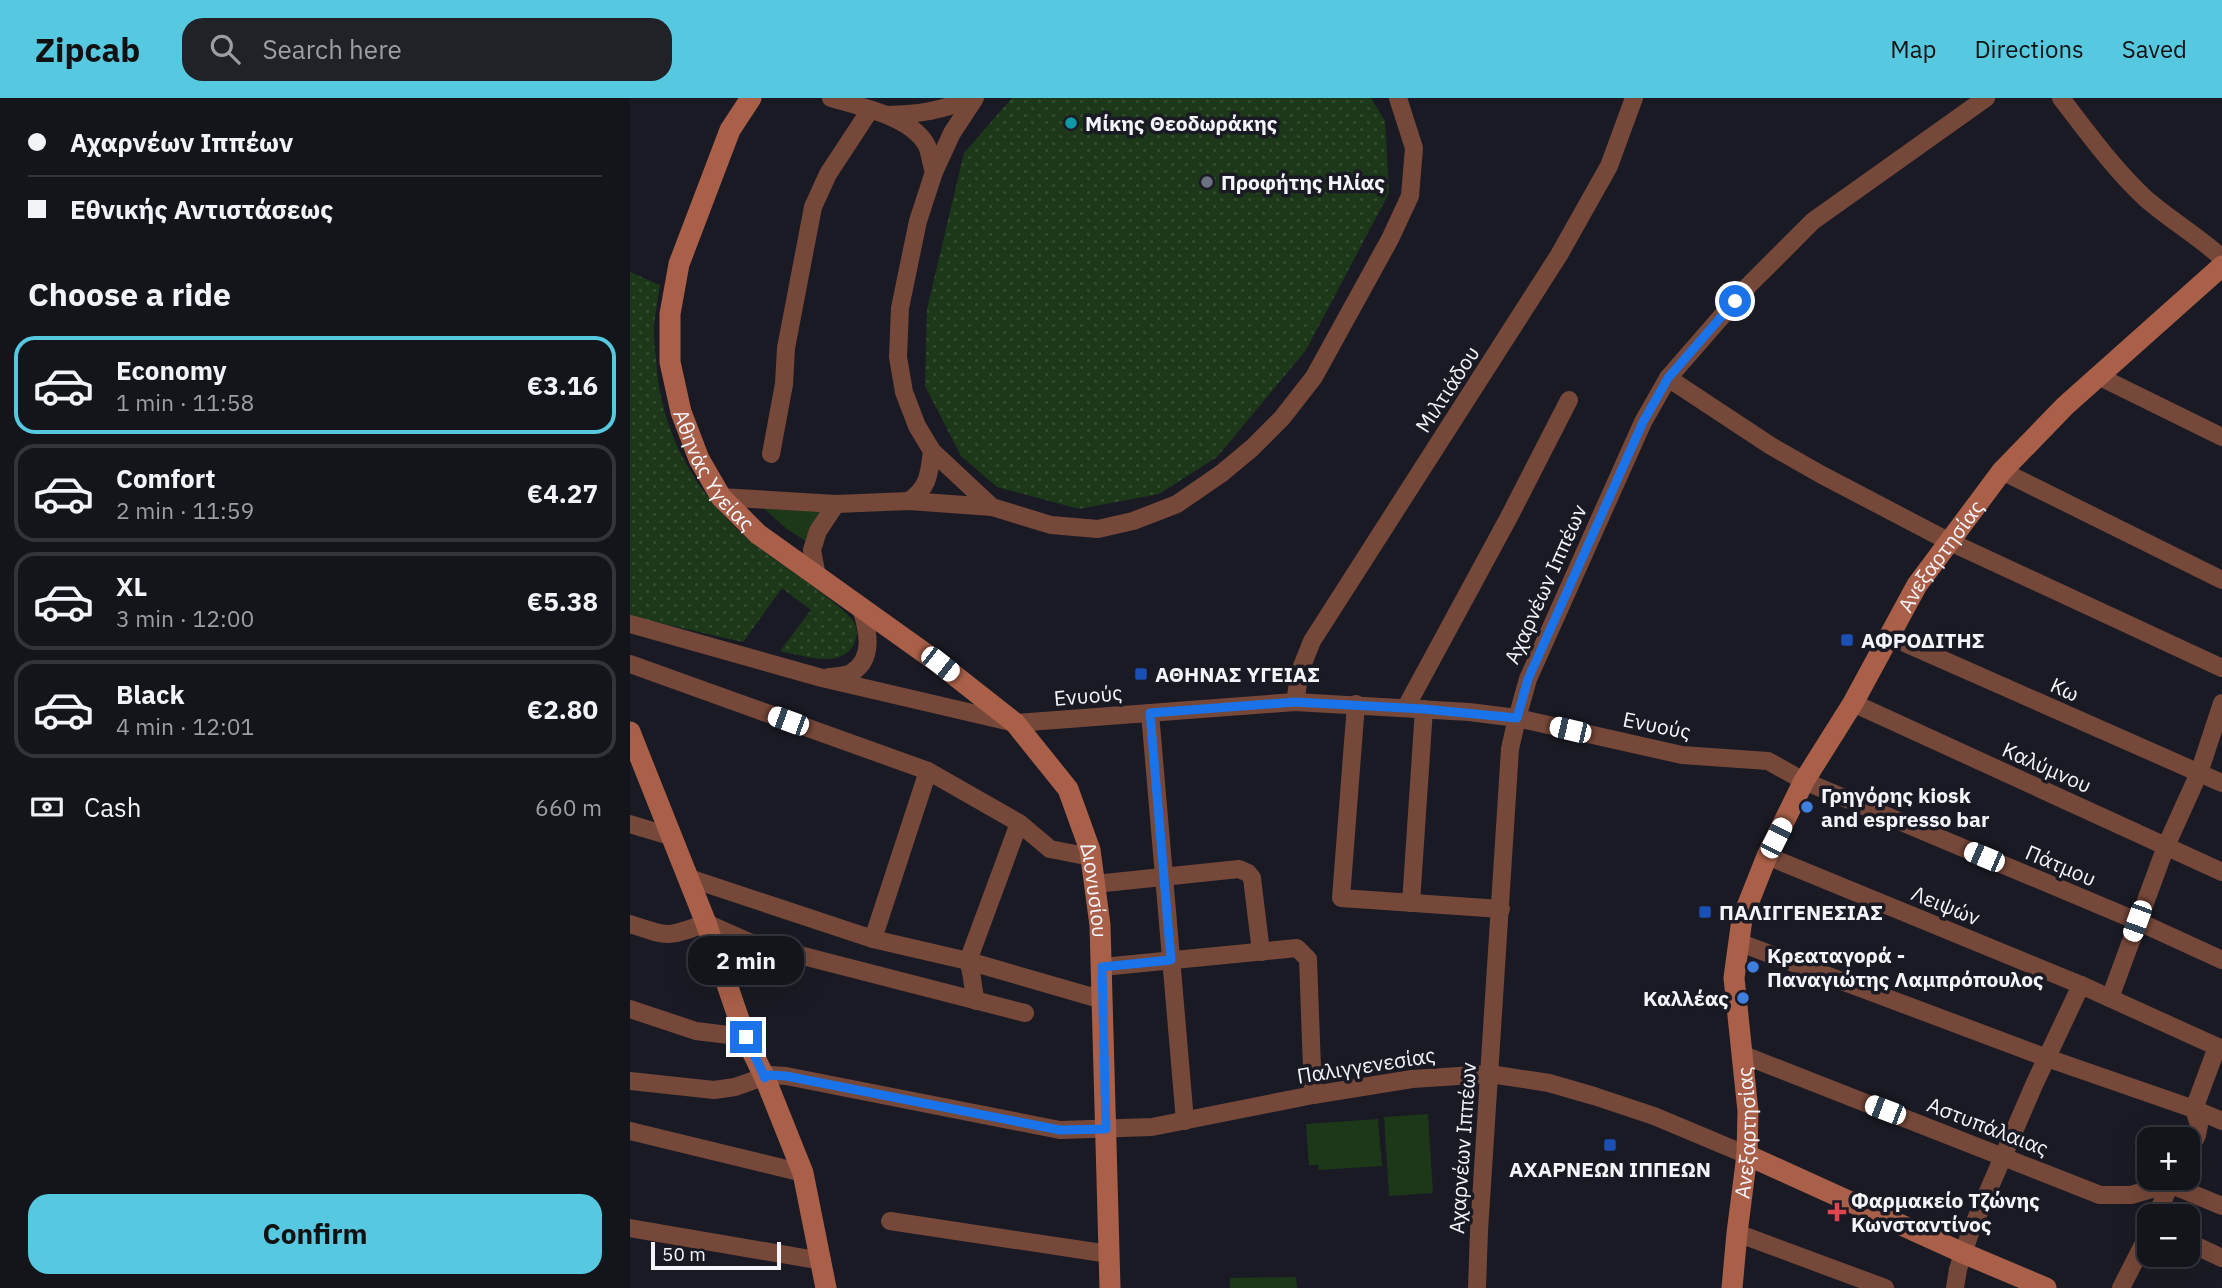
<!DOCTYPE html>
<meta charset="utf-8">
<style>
:root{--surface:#14141b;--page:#212128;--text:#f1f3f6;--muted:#9d9ea3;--line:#33333a;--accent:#56c9e1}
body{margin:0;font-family:"IBM Plex Sans",sans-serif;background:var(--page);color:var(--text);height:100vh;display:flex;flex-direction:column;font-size:26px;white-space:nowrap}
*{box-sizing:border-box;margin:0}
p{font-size:23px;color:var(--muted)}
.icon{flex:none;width:38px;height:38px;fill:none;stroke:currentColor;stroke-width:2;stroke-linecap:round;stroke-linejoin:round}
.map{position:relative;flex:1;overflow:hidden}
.sheet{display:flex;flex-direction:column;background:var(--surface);width:630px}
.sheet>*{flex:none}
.hud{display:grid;align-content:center;height:154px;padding:0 28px;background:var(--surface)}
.buttons{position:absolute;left:1507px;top:1029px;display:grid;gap:14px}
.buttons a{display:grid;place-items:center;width:63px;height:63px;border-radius:14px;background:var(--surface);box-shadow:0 7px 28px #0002,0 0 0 2px var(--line);font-size:35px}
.scale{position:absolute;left:21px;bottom:18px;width:130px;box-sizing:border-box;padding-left:7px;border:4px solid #f4f4fb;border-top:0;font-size:19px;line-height:24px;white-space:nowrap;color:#f4f4fb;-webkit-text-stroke:5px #1a1a24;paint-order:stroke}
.end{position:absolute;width:32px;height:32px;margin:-16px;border:9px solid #1a73e8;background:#fff;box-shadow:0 0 0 4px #fff}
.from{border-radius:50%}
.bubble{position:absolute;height:49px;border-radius:21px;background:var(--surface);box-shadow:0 7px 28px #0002,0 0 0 2px var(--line);font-size:23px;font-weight:700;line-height:49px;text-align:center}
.car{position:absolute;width:21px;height:42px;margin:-21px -10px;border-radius:9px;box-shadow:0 0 5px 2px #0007;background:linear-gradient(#fff 24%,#345 0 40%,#fff 0 76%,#345 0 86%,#fff 0)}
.hud b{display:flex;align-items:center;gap:24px;height:66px;font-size:26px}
.hud b+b{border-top:2px solid var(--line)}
.hud i{width:18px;height:18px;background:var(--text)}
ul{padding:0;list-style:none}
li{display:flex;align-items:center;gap:21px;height:98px;margin:0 14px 10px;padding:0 14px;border:4px solid var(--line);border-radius:21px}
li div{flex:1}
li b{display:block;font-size:26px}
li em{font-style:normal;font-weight:700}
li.on{border-color:var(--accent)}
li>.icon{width:63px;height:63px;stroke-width:1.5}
h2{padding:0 28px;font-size:32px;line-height:84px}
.pay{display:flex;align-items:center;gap:18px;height:77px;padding:0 28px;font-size:26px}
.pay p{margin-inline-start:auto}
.action{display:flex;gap:14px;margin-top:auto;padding:14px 28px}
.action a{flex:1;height:80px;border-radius:21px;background:var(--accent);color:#111;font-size:28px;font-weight:700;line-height:80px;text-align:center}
header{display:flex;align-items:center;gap:42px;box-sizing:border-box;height:98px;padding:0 35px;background:var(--accent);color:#111}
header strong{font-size:33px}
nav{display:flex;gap:38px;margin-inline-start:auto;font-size:24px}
.search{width:490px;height:63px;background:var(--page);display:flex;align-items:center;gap:18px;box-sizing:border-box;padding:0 24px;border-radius:21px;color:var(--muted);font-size:26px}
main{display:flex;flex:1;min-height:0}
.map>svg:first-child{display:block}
</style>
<header>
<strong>Zipcab</strong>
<div class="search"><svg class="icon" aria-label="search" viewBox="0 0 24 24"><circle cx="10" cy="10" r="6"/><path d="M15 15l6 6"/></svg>Search here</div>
<nav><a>Map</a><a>Directions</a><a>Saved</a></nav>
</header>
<main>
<section class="sheet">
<div class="hud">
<b><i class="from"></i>Αχαρνέων Ιππέων</b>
<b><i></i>Εθνικής Αντιστάσεως</b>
</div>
<h2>Choose a ride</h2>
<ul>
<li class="on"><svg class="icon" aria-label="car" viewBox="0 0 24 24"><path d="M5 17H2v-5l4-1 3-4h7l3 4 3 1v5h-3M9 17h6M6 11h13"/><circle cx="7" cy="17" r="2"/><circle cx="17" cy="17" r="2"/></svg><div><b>Economy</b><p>1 min · 11:58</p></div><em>€3.16</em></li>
<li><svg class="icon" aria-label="car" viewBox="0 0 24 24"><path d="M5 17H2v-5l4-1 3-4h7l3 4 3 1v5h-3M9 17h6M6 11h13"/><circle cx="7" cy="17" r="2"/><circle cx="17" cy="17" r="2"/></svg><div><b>Comfort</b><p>2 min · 11:59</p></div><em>€4.27</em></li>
<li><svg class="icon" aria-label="car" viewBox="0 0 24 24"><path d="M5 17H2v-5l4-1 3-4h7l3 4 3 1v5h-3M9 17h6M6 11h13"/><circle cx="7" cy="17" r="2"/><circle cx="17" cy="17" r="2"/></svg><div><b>XL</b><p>3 min · 12:00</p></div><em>€5.38</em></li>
<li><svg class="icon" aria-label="car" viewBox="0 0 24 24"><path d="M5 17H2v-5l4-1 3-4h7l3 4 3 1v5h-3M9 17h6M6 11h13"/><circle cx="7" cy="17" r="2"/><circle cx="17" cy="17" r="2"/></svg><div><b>Black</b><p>4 min · 12:01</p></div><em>€2.80</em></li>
</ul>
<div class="pay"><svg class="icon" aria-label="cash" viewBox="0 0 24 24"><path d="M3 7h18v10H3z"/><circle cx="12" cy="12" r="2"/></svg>Cash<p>660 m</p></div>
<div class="action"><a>Confirm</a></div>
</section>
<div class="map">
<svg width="1592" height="1190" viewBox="0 0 1592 1190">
<defs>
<pattern id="park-dots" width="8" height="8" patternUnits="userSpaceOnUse" patternTransform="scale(1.75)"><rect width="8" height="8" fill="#1d3819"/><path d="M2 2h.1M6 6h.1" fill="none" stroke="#334c30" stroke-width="1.8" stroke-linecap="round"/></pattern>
</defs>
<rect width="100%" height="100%" fill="#1a1a24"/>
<g fill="#1d3819">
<path d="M132 409 192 410 185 422 177 444 157 431Z"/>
<path d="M798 1016 803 1095 759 1098 754 1019Z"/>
<path d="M748 1021 752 1068 689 1072 688 1067H679L676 1026Z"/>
<path d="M666 1179 667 1190H600V1180Z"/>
</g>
<g fill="url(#park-dots)">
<path d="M382 0H741L755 23 759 95 676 252 587 359 529 396 449 411 367 389 331 358 295 288 297 211 334 55Z"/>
<path d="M0 174 30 187C28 201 25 215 24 229 23 240 25 251 26 261 30 332 62 389 113 437 134 457 218 508 225 526 228 532 227 540 224 546 211 572 172 557 150 553L181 512 152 490 113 544 0 518Z"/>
</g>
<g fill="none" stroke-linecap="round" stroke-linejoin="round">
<g stroke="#764839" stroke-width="18">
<path d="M201 0C230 9 282 18 297 48 300 55 301 66 304 74"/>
<path d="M345 0 322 35 304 74 288 123 270 210 268 259 274 294 287 328 302 353 362 409 421 427 468 431 503 423 547 406 592 375 622 350 652 320 684 279 760 141 780 98 784 50 768 0"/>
<path d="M1431 0C1457 34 1484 71 1515 100 1540 122 1568 138 1592 160"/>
<path d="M258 17C288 16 313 13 340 0"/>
<path d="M1468 278 1592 339"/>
<path d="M1038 280 1141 348 1192 377 1318 443 1592 570"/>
<path d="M141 356 154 286 156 250 183 109 198 76 240 12"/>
<path d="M1372 373 1592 482"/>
<path d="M91 399 206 406 279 403 362 409"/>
<path d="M279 403C299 389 299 376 302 353"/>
<path d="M187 479 182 452 188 433 206 406"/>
<path d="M0 526 192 580 385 625 665 604 839 614 887 620 1052 657 1138 663 1174 683 1507 823 1592 862"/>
<path d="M1259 538 1592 685"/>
<path d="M0 566 298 673 389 725 420 751 461 759"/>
<path d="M199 579C206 578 215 578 221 575 245 561 238 532 231 510"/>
<path d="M665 604 670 573 682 543 929 157 979 68 1004 0"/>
<path d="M1223 605 1592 774"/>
<path d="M726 606 711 800 871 811"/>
<path d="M776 609 879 419 939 302"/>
<path d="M520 615 555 1023"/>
<path d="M0 726 43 739"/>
<path d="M1137 758 1451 887 1592 951"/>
<path d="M59 780 243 841 338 863 473 902"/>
<path d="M465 786 609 771 618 775 622 780 631 854"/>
<path d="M781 805 794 611"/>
<path d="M0 826C39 839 37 840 76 825L119 844 395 915"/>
<path d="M243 841 298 673"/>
<path d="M1108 844 1417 960 1564 1011 1592 1023"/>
<path d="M472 869 667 850 678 861 683 997"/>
<path d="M1480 900 1536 748 1569 675 1592 605"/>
<path d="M346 903C342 889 343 876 338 863L389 725"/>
<path d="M0 911 66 933 115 939"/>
<path d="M1111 956 1470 1097H1501L1539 1086 1592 1108"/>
<path d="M0 983 84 992 105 989 139 977 156 978 430 1032 522 1029 683 997 782 981 860 976 919 985 964 998 1024 1018 1117 1057"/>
<path d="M0 1033 173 1075"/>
<path d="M1558 1055 1567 1037 1569 1027 1564 1011 1587 949"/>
<path d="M1526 1118 1543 1080"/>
<path d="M260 1123 479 1156"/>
<path d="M0 1130 192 1163"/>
<path d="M1107 1135 1255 1190"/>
<path d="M1558 1144 1592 1160"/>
<path d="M847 1190 849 1133 880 651 887 620 898 581 1013 324 1038 280 1119 187 1183 123 1356 0"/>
<path d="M1325 1190 1328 1171 1340 1135 1404 987 1451 887"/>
<path d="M1491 1190 1519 1135"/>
</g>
<g stroke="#aa6048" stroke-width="21">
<path id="s1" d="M121 0 100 32 49 166 40 216V264L51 314 69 361 91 399 128 436 310 566 385 625 438 691 460 752 470 827 480 1190"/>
<path d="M0 634 76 825 115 939 135 980 173 1075 196 1190"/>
<path d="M1117 1057 1333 1155 1416 1190"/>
<path id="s2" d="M1102 1190 1107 1135 1117 1057 1118 1013 1104 880 1112 821 1137 758 1174 683 1223 605 1287 487 1372 373 1435 308 1592 168"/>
</g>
</g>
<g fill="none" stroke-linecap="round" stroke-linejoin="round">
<path stroke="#1a73e8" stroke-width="9" d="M116 939 135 980 139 977 156 978 430 1032 476 1031 472 869 541 862 520 615 665 604 794 611 887 620 898 581 1013 324 1038 280 1105 203"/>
</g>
<circle fill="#0f9aa8" stroke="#1a1a24" stroke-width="2.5" cx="441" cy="25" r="7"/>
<circle fill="#6b7280" stroke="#1a1a24" stroke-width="2.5" cx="577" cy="84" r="7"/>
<g fill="#1a4fb4" stroke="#1a1a24" stroke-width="2.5">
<rect x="1210" y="535" width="14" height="14" rx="3.5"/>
<rect x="504" y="569" width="14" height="14" rx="3.5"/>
<rect x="1068" y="807" width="14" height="14" rx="3.5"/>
<rect x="973" y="1040" width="14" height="14" rx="3.5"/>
</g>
<g fill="#3f7fe0" stroke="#1a1a24" stroke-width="2.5">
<circle cx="1177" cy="709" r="7"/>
<circle cx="1123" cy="869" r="7"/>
<circle cx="1113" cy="900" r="7"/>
</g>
<path fill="#e0444e" stroke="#1a1a24" stroke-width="2.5" d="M1203.5 1103.5h7v7h7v7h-7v7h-7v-7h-7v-7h7z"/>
<g text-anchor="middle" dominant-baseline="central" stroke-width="7" stroke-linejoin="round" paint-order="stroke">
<g font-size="21" font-weight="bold" fill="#f4f4fb" stroke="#1a1a24" text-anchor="start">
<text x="455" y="25">Μίκης Θεοδωράκης</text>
<text x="591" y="84">Προφήτης Ηλίας</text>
<text x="1231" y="542">ΑΦΡΟΔΙΤΗΣ</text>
<text x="525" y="576">ΑΘΗΝΑΣ ΥΓΕΙΑΣ</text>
<text x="1191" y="697">Γρηγόρης kiosk<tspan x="1191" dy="24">and espresso bar</tspan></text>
<text x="1089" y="814">ΠΑΛΙΓΓΕΝΕΣΙΑΣ</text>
<text x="1137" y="857">Κρεαταγορά -<tspan x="1137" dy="24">Παναγιώτης Λαμπρόπουλος</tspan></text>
<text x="1099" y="900" text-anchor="end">Καλλέας</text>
<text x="980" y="1071" text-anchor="middle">ΑΧΑΡΝΕΩΝ ΙΠΠΕΩΝ</text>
<text x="1221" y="1102">Φαρμακείο Τζώνης<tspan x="1221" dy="24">Κωνσταντίνος</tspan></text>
</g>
<g font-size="21" fill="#f4f4fb" stroke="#1a1a24">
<text transform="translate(817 291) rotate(-57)">Μιλτιάδου</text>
<text stroke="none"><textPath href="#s1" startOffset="399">Αθηνάς Υγείας</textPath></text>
<text stroke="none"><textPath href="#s2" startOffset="786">Ανεξαρτησίας</textPath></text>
<text transform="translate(915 486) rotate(-66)">Αχαρνέων Ιππέων</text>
<text transform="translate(1435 591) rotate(24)">Κω</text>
<text transform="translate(458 597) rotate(-5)">Ενυούς</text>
<text transform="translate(1027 627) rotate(11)">Ενυούς</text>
<text transform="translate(1417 669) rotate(24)">Καλύμνου</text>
<text transform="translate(1431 767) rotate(23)">Πάτμου</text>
<text stroke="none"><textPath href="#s1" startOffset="987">Διονυσίου</textPath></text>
<text transform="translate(1316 807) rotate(22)">Λειψών</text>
<text transform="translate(736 967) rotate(-9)">Παλιγγενεσίας</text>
<text transform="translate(1358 1028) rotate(21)">Αστυπάλαιας</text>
<text stroke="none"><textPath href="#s2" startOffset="156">Ανεξαρτησίας</textPath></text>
<text transform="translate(832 1050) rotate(-86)">Αχαρνέων Ιππέων</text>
</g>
</g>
</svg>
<div class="buttons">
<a>+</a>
<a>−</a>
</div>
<div class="scale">50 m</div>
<i class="end from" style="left:1105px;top:203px"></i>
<i class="end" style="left:116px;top:939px"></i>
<div class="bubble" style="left:58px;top:838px;width:116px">2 min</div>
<i class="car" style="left:310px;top:566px;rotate:128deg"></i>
<i class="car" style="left:158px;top:623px;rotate:290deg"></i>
<i class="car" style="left:940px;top:632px;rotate:283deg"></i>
<i class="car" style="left:1146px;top:740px;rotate:27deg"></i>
<i class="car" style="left:1354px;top:759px;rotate:293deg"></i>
<i class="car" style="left:1507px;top:823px;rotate:200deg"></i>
<i class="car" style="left:1255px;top:1012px;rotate:291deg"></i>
</div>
</main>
